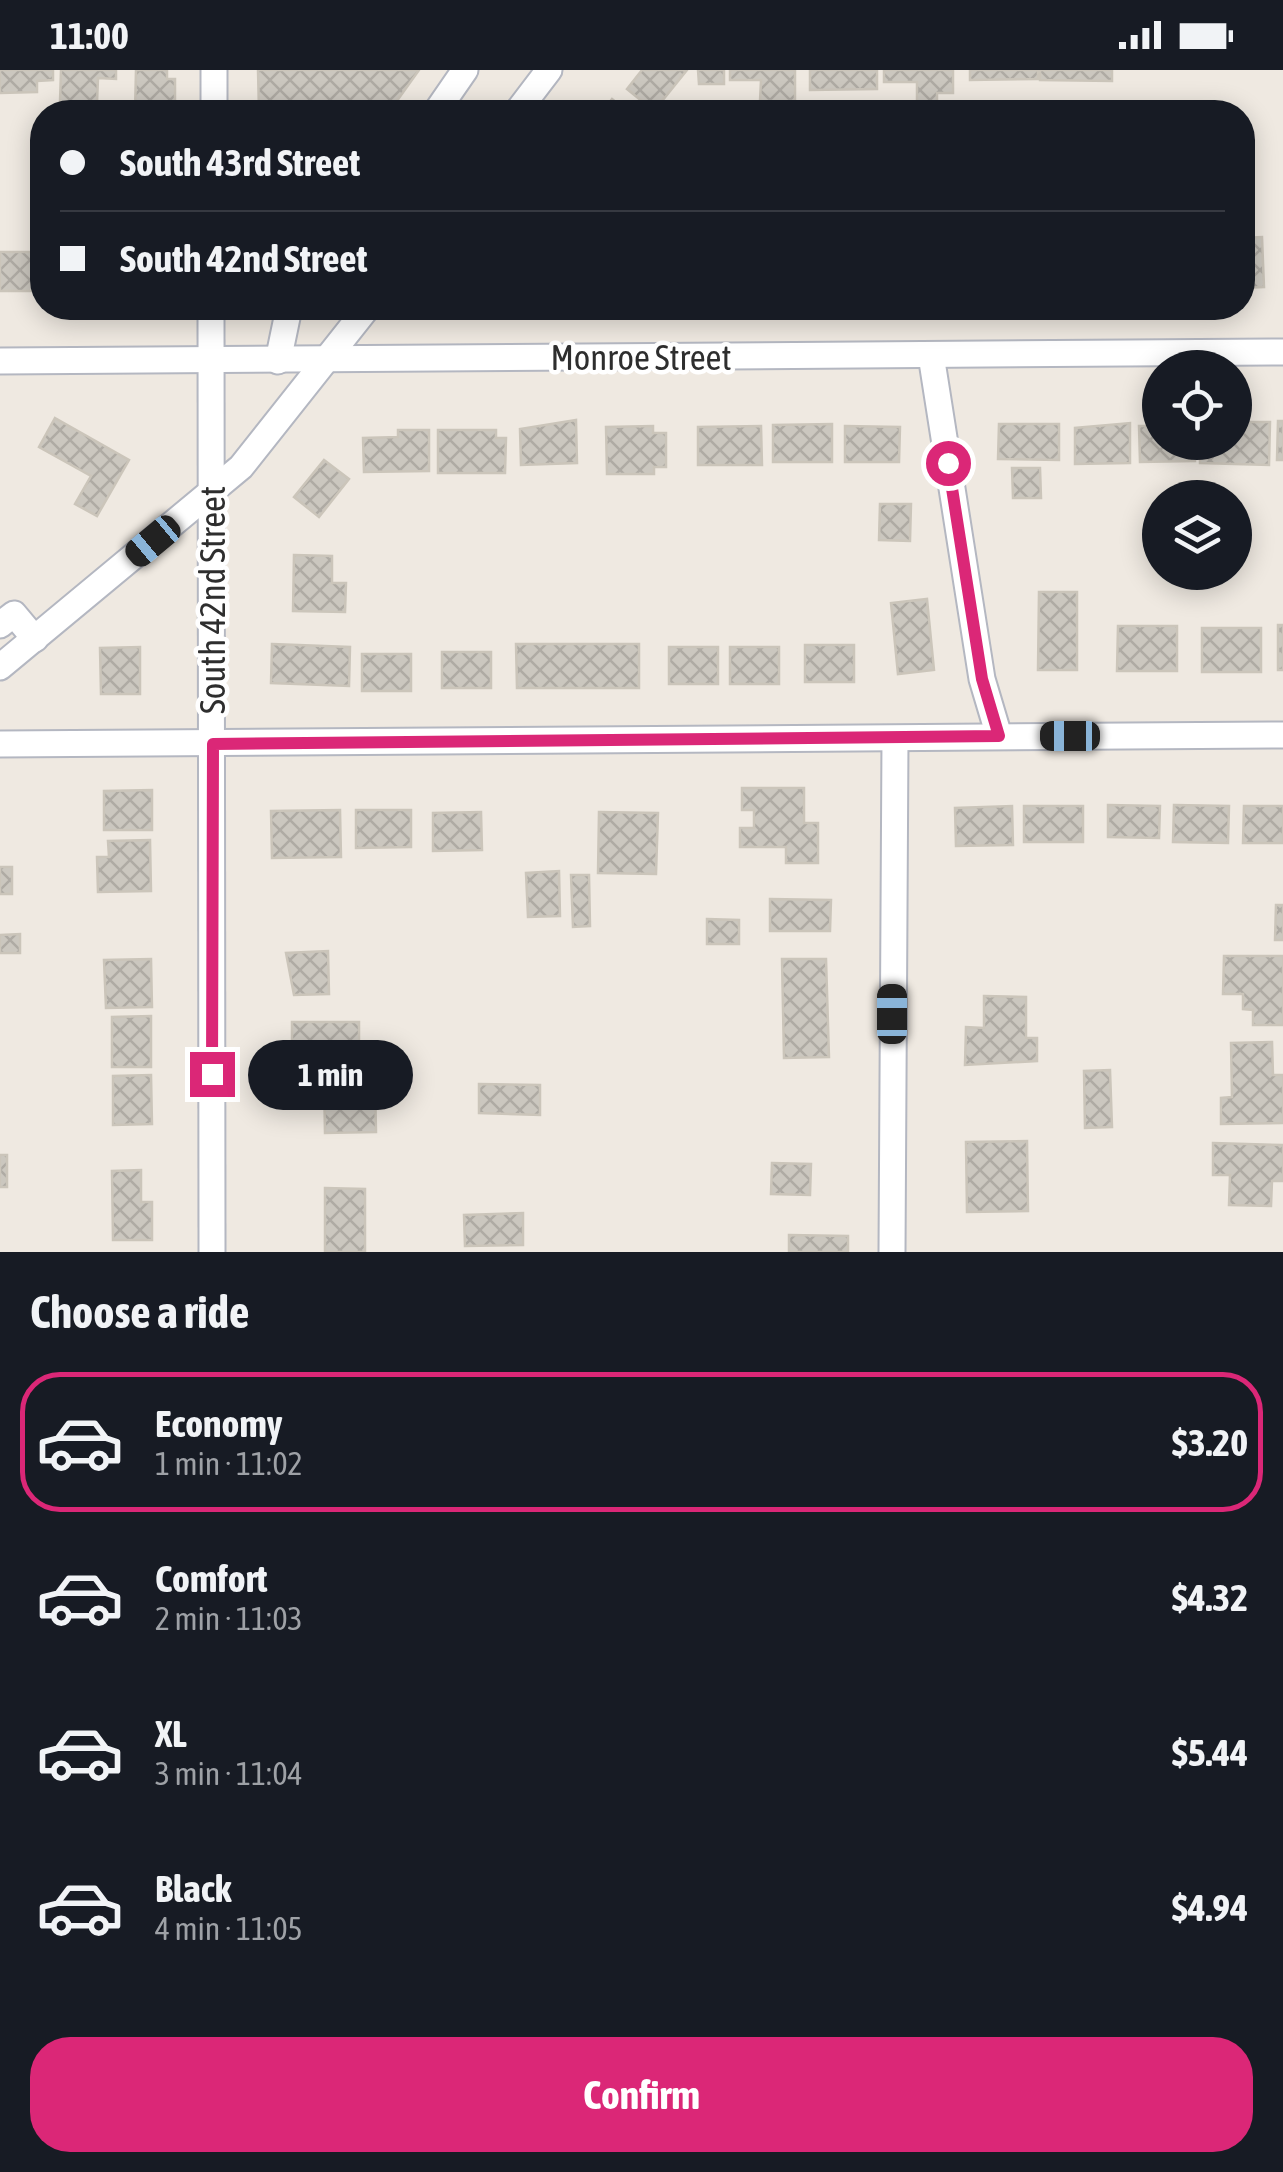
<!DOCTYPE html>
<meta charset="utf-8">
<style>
:root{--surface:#171b24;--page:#20242c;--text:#f1f3f6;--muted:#9ea1a6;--line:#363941;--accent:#db2777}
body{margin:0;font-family:"Asap Condensed",sans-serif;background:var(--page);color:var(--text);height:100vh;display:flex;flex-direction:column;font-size:38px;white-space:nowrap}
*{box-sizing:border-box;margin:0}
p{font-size:32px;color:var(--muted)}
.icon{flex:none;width:55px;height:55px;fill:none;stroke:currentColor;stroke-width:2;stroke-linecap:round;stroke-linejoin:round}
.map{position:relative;height:1182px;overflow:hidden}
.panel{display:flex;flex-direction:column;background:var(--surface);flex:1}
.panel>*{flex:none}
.banner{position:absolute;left:30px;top:30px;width:1225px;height:220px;border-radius:40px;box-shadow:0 5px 25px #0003;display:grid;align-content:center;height:220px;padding:0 30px;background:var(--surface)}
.buttons{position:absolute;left:1142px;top:280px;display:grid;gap:20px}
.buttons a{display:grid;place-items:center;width:110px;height:110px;border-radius:50%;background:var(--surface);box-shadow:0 5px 25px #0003;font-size:50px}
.end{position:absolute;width:45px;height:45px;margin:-22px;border:12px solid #db2777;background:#fff;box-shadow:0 0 0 5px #fff}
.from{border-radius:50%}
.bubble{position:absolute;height:70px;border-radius:35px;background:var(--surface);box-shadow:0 5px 25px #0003;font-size:32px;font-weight:700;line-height:70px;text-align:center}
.car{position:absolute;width:30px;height:60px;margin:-30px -15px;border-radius:12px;box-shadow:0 0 8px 2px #0007;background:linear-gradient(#222 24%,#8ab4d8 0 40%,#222 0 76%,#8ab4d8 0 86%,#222 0)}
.banner b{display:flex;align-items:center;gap:35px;height:95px;font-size:38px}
.banner b+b{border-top:2px solid var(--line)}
.banner i{width:25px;height:25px;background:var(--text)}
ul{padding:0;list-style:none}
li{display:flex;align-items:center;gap:30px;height:140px;margin:0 20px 15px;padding:0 10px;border:5px solid transparent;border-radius:40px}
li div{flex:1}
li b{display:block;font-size:38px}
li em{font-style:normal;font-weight:700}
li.current{border-color:var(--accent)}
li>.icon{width:90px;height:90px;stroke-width:1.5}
h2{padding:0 30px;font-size:45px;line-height:120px}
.action{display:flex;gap:20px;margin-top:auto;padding:20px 30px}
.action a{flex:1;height:115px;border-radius:40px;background:var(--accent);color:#fff;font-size:40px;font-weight:700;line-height:115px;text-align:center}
.status{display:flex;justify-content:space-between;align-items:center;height:70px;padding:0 50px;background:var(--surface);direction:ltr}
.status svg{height:28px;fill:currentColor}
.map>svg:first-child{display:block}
</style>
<div class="status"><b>11:00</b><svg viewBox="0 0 49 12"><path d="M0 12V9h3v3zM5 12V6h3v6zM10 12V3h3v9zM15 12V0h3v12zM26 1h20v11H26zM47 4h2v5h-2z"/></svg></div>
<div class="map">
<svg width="1283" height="1182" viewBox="0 0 1283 1182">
<defs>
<pattern id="building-cross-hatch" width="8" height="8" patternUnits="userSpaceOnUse" patternTransform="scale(2.5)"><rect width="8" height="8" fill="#cbc7bf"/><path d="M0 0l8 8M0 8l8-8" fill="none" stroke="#afaba4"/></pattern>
</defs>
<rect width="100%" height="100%" fill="#efe9e1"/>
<g fill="url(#building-cross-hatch)" stroke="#cbc5ba" stroke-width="2.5">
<path d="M0 0H53V10L37 11V22L0 23Z"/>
<path d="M61 0H116V9L98 8 97 33 60 32Z"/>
<path d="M136 0H167V9H175V42H135Z"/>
<path d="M258 0H419L389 42H259Z"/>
<path d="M642 0H687L654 41 627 19Z"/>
<path d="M698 0H724V14H699Z"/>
<path d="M730 0H795V31H760L761 10H730Z"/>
<path d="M810 0H877V19L810 20Z"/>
<path d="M884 0H953V23H937V39H917V12H884Z"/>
<path d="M970 0H1038V9L970 10Z"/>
<path d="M1040 0H1112V11L1040 10Z"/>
<path d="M612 29 628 42H602Z"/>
<path d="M1262 167 1264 217 1242 218V168Z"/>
<rect x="0" y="182" width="39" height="39"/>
<path d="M55 348 129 390 97 446 75 434 91 406 39 377Z"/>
<path d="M576 350 577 393 521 395 520 359Z"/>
<path d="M1278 351H1283V390H1277Z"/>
<path d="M1235 352H1270L1269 395 1200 393V372H1235Z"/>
<path d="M1130 353V393L1075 394V358Z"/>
<path d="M832 354V392H773V355Z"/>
<path d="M999 354H1059V390L998 389Z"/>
<path d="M653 356V363H666V397H654V404H607L606 357Z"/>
<path d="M761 356 762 395H698V357Z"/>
<path d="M845 356 900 357 899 392H845Z"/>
<path d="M1139 356H1160V372H1194L1195 391 1140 392Z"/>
<path d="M398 360H429V401L364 402 363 368 398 367Z"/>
<path d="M438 360H496V368H506L505 403H438Z"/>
<path d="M324 390 349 409 319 447 294 427Z"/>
<path d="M1012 398H1040L1041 428H1013Z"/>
<path d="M880 434H911L910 471 879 470Z"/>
<path d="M294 485 332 486V513H346L345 542 293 541Z"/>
<path d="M1039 522H1077V600H1038Z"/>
<path d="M927 529 934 600 898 604 891 533Z"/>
<rect x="1278" y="555" width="5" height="45"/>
<path d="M1118 556H1177V601H1117Z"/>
<rect x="1202" y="558" width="59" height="44"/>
<path d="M272 574 350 577 349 616 271 613Z"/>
<path d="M516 574H639V618H517Z"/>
<rect x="805" y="575" width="49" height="37"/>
<path d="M140 577V624H101L100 578Z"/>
<rect x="669" y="577" width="49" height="37"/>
<rect x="730" y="577" width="49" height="37"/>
<rect x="442" y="582" width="49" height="36"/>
<rect x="362" y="584" width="49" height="37"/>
<path d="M742 718H804V753H818V793H786V777H740V758H754V740H742Z"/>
<path d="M152 720V760H104V721Z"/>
<path d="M1108 735 1160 736 1159 768 1108 767Z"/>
<path d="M1174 735 1229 736 1228 773 1173 772Z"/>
<path d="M1012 736 1013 775 956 776 955 738Z"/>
<rect x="1024" y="736" width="59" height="36"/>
<path d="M1244 736H1283V773H1243Z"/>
<path d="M340 740 341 787 272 788 271 741Z"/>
<path d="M356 740H411V777L356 778Z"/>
<path d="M481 742 482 780 433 781V743Z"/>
<path d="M599 742 658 743 656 804 598 803Z"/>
<path d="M150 770 151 821 98 822 97 787H109L108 771Z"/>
<rect x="0" y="797" width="12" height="27"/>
<path d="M559 801 560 846 528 847 526 803Z"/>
<path d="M571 805H589L590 856 573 857Z"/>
<path d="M770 829 831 830 830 861H770Z"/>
<path d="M1276 835H1283V870H1275Z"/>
<path d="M707 849 739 850V874H707Z"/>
<path d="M20 864V883H0V865Z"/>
<path d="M328 881 329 924 294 925 286 883Z"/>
<path d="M1224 886H1283V955H1253V940L1243 939V924H1223Z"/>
<path d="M151 889 152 937 106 938 104 890Z"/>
<path d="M782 889H826L829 987 784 988Z"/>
<path d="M984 926 1026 927V968H1037V991L965 995 966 957 984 958Z"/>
<path d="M151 946V997H112V947Z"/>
<path d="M292 952H359V974H337V1002L292 1001Z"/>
<path d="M1272 972 1273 1005H1283V1053L1221 1054V1028L1232 1027 1231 973Z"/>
<path d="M1110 1000 1112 1057 1085 1058 1084 1001Z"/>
<path d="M151 1005 152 1054 113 1055V1006Z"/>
<path d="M324 1012H375L376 1062 325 1063Z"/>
<path d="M479 1014 540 1015V1045L479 1043Z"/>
<path d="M1027 1071 1028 1141 967 1142 966 1072Z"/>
<path d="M1213 1073 1283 1075V1111H1272L1271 1136 1229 1135 1230 1105H1213Z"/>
<rect x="0" y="1085" width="7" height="32"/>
<path d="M772 1093 811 1094 810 1125 771 1124Z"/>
<path d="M141 1100V1132H152V1170H113L112 1101Z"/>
<path d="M325 1118 365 1119V1182H325Z"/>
<path d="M523 1143V1175L465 1176 464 1145Z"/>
<path d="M789 1165 848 1166V1182H789Z"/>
</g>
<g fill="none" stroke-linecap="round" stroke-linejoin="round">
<g stroke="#b4b7c1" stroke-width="29">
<g id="minor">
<path d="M214 42V0"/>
<path d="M436 42 465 0"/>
<path d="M517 42 549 0"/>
<path d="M211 238 212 1182"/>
<path d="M931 285 982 609 999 666"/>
<path d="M0 291 1283 282"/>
<path d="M278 291 289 238"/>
<path d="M0 555 14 544 35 569"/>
<path d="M0 597 241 397 367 238"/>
<path d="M0 674 1283 665"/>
<path d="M892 1182 895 670"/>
</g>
</g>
<use href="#minor" stroke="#fff" stroke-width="25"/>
</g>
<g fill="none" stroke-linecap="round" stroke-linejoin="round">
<path stroke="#db2777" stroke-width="12" d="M212 1004 213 674 999 666 982 609 948 393"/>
</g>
<g text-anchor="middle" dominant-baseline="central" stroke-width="9" stroke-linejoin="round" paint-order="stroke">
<g font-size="35" fill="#2e2e2e" stroke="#fff">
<text x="641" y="287">Monroe Street</text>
<text transform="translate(212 530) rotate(-90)">South 42nd Street</text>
</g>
</g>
</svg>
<div class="buttons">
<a><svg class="icon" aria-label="locate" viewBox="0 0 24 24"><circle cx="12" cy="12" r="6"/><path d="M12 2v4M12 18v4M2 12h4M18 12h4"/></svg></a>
<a><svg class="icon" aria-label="layers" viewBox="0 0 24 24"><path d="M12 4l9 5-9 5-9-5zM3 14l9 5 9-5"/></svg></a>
</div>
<i class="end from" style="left:948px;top:393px"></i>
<i class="end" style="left:212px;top:1004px"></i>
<div class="bubble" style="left:248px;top:970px;width:165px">1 min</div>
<i class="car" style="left:153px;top:471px;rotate:230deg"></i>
<i class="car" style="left:1070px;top:666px;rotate:270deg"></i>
<i class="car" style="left:892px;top:944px;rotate:0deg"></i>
<div class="banner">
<b><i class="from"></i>South 43rd Street</b>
<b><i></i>South 42nd Street</b>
</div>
</div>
<section class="panel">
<h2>Choose a ride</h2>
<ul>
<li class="current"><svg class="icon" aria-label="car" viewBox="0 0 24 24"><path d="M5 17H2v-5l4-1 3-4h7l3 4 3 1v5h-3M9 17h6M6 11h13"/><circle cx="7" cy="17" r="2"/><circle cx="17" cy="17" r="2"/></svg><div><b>Economy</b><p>1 min · 11:02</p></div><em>$3.20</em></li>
<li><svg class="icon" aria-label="car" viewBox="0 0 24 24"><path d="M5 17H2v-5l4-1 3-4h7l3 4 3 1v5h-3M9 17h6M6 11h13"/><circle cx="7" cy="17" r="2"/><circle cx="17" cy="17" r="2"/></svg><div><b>Comfort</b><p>2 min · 11:03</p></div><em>$4.32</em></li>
<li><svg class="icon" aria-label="car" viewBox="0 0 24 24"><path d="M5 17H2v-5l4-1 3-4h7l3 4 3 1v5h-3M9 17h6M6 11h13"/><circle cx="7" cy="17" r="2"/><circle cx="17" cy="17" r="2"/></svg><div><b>XL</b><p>3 min · 11:04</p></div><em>$5.44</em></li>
<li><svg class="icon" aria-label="car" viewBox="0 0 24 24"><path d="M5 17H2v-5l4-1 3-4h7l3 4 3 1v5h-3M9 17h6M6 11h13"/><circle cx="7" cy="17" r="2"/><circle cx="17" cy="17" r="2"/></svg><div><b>Black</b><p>4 min · 11:05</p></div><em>$4.94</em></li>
</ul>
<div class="action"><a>Confirm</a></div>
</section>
